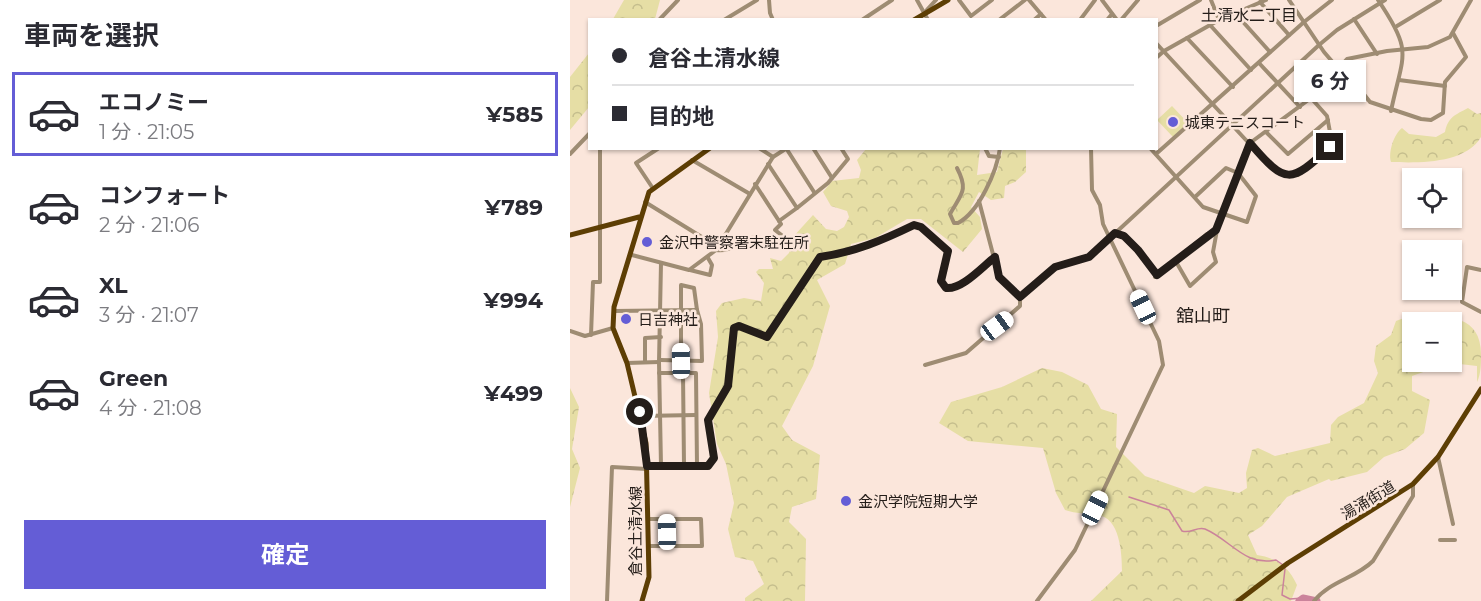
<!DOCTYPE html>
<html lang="ja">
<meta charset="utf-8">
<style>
:root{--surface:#fff;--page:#f2f2f3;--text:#2b2b33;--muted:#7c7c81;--line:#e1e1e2;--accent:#645dd6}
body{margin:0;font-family:Montserrat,"Noto Sans JP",sans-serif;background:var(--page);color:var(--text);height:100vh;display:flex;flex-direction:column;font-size:22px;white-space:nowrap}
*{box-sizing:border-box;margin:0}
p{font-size:20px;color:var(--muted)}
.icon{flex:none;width:33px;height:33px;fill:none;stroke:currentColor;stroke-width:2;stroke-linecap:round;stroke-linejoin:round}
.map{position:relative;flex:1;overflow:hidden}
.drawer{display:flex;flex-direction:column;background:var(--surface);width:570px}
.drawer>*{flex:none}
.hud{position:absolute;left:18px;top:18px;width:570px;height:132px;border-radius:0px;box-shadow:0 2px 4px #0004;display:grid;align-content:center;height:132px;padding:0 24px;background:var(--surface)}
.controls{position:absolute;left:832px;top:168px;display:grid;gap:12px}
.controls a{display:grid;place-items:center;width:60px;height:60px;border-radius:0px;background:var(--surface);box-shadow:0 2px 4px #0004;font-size:30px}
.end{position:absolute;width:27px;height:27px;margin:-14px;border:8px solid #241d19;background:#fff;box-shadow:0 0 0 3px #fff}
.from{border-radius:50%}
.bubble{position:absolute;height:42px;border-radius:0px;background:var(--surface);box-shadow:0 2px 4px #0004;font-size:20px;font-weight:700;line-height:42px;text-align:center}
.car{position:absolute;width:18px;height:36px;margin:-18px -9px;border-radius:8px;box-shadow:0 0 4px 2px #0007;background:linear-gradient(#fff 24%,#345 0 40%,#fff 0 76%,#345 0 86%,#fff 0)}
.hud b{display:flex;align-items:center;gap:21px;height:57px;font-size:22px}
.hud b+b{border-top:2px solid var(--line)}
.hud i{width:15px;height:15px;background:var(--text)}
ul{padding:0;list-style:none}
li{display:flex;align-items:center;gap:18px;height:84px;margin:0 12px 9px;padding:0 12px;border:3px solid transparent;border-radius:0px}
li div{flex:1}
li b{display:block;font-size:22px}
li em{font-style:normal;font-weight:700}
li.on{border-color:var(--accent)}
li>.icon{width:54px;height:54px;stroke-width:1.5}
h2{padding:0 24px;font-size:27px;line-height:72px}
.action{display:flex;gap:12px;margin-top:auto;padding:12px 24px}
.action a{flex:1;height:69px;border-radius:0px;background:var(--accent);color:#fff;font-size:24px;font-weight:700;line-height:69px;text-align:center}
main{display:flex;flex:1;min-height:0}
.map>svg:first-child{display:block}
</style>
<main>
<section class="drawer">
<h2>車両を選択</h2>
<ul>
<li class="on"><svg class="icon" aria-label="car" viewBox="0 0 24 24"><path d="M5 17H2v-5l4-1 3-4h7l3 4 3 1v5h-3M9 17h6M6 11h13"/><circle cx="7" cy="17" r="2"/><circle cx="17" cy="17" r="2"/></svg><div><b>エコノミー</b><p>1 分 · 21:05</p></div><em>¥585</em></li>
<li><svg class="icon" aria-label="car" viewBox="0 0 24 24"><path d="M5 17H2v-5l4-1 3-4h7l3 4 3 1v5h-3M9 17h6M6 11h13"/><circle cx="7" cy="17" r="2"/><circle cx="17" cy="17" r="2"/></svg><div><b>コンフォート</b><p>2 分 · 21:06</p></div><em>¥789</em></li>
<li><svg class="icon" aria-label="car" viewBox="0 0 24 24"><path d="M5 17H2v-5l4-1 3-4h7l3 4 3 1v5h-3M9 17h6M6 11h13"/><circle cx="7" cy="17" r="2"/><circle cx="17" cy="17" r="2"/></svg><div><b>XL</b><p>3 分 · 21:07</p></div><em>¥994</em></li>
<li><svg class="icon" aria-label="car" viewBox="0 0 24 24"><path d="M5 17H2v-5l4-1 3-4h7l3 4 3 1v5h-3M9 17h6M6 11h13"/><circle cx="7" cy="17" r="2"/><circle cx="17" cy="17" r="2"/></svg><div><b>Green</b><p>4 分 · 21:08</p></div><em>¥499</em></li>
</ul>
<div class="action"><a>確定</a></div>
</section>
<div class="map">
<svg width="911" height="601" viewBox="0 0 911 601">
<defs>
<pattern id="forest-crowns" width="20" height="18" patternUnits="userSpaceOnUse" patternTransform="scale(1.5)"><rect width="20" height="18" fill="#e6dea5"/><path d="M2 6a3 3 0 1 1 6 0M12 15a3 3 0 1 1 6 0" fill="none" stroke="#c5be8d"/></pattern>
</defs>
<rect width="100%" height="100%" fill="#fbe6db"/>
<g fill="url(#forest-crowns)">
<path d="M54 0H90L85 19H43Z"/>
<path d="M19 53V107L0 130V77Z"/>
<path d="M898 108 907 114 911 113V137C895 164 849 163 821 162 818 152 824 134 832 128L839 134 866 137 875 132C878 117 885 115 898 108Z"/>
<path d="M331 148 410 149 407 175 427 172 433 149H456V172L445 182 435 186 434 198 421 200 409 192 401 207 410 217 412 229 393 252 351 219H337L305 238 281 244 275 264 247 280 260 306 243 366 212 426 222 440 250 455 246 499 222 507 219 522 236 539 235 601H175V598L194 584 183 561 165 557 158 529 164 503 156 464 147 444 139 393 148 337 146 311 152 303 174 298 191 301 194 283 186 272 189 269H203L200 258 211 261 219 253 223 237 243 215 256 229 267 231 274 227 279 217 277 211 261 206 253 192 262 181 289 178 291 170 287 160 296 149Z"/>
<path d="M847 313C879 316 911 316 911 354 911 364 911 374 907 382V366L872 362H882V322H843V362H868L859 370 842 376V391L860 400 854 433 835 449 814 457 797 472 761 481 759 479 717 497 692 526 678 535 687 555C707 558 719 567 727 585L721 601H521L552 571C552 553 550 517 527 515 515 513 507 514 495 510L486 493 473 448 398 441 369 423 381 402 432 387 472 368 492 372 518 385 531 409 547 414 546 447 575 476 624 493 635 486 669 493 677 488 676 473 682 450 688 448 705 456 760 443 761 425 768 417 794 403 808 373 804 361 806 346 821 335 826 321Z"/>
<path d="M0 388 9 407 2 449 10 468 0 507Z"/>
</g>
<path fill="#e6dea5" d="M602 106 618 123 603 137 587 120Z"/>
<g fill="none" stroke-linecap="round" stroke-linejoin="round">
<g stroke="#cb839b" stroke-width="1.5">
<path d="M559 497 599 510 612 531C621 534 627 526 635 529 661 540 675 567 706 560L713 565"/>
<path d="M715 569 712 595 720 599 733 598"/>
</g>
<path stroke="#cb839b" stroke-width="7" d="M729 601 733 598 747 601"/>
<g stroke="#9e8c73" stroke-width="4">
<path d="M199 0 200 13 203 20"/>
<path d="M347 0 358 20"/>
<path d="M389 0 401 16 422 0"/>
<path d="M459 0 476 20"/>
<path d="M532 0 547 20"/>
<path d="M641 0 649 20"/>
<path d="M719 0 754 52 766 66 774 69 800 102 851 119 861 120 873 113 875 82 896 57 883 33"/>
<path d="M808 0C844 53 833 53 821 111"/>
<path d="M690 2 719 35"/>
<path d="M354 13 366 0"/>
<path d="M665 13 700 52"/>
<path d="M90 19 108 0"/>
<path d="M784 19 807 54"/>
<path d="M154 20 187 0"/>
<path d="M292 20 322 0"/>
<path d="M429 20 455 0"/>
<path d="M464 20 471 14"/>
<path d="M510 20 525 0"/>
<path d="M537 20 542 14"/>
<path d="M551 20 568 0"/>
<path d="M640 25 681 70"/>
<path d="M586 26 630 0"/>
<path d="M827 26 870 0"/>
<path d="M617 38 663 87"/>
<path d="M586 43 700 166 715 175H728L762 143 757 116 741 98"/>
<path d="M586 58 594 51 649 20 696 0"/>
<path d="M689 63 730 107"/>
<path d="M829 80 875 86"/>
<path d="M696 132 718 154 758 120"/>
<path d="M189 148 203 157"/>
<path d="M216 148 244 192"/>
<path d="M243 148 262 178"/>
<path d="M415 148 419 156 429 157"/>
<path d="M580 148 633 207 677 222 686 196 668 173 656 168 625 197"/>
<path d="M0 154 20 133"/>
<path d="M586 154 734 22 762 0"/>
<path d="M122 160 180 194"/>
<path d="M198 164 227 208 258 183 278 159 271 148"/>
<path d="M387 168C399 191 391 194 380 214L384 223H388C409 212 427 171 430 148"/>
<path d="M82 187 66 163 89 148"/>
<path d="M409 201 429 277 450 297 485 267 513 260 528 249 749 45 767 30 815 0"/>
<path d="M75 202 148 247"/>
<path d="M209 221 227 208"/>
<path d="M545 233 553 236 568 250 587 275"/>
<path d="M146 250C170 254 174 223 208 246L214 240V237L205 230 211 224 185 184"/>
<path d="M62 255 119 270 146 250 203 157 217 148"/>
<path d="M605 260 620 286 646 262 643 252 647 230 680 143 741 98 777 59 817 51 858 47 880 37 901 0"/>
<path d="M120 270 140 275 142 265 138 258"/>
<path d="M911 270 897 267 892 302 911 312"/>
<path d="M585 277 637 234 647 230"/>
<path d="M44 311 127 310 131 324 132 361 90 360"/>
<path d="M0 331 15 336 43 328"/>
<path d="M21 335 23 282H30V148"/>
<path d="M111 361V285L124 288 127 310"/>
<path d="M75 362V338L91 337"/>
<path d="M57 363 89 362"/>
<path d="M355 365 396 353 450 306V297"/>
<path d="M89 373H126L127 466"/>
<path d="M113 373 114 466"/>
<path d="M71 416 126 415"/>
<path d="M868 457 883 524"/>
<path d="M91 466 89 362 91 263"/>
<path d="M77 467 138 466 144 458 138 419 158 386 164 328 169 326 197 337 250 257C285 253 313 240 344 225L351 227 378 251 371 281 376 288C392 290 412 267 424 257"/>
<path d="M78 519H131L132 546H78"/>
<path d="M96 519 97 546"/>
<path d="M870 540H885"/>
<path d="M37 601 42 467 77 469"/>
<path d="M467 601 505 550 593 365 589 341 533 224 530 205 522 190 521 148"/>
<path d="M744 601C760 581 786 578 803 561L843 496V484"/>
</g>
<g stroke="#5d3e04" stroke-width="5">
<path d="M344 20 378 0"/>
<path d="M0 235 69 217"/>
<path d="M72 601 79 577 76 443 57 363 43 328 44 307 79 192 140 148"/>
<path d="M668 601 718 563 843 484 868 457 911 389"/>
</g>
</g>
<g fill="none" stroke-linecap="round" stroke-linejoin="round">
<path stroke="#241d19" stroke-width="8" d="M70 412 77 466H138L144 458 138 420 158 386 164 328 169 326 197 337 250 257C285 252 313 240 344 225L351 227 378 251 371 281 376 288C392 290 413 266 425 257L429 277 450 297 485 267 519 257 545 233 554 236 568 250 587 275 646 230 680 143C716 185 720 184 760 147"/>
</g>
<g fill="#645dd6" stroke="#fbe6db" stroke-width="2">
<circle cx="603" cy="122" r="6"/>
<circle cx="77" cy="242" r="6"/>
<circle cx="56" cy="319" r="6"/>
<circle cx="276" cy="501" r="6"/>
</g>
<g text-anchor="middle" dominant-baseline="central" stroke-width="5" stroke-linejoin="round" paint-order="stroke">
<g font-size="15" fill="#241d19" stroke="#fbe6db" text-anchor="start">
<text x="615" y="122">城東テニスコート</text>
<text x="89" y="242">金沢中警察署末駐在所</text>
<text x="68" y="319">日吉神社</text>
<text x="288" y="501">金沢学院短期大学</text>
</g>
<g font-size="15" fill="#241d19" stroke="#fbe6db">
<text transform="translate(798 500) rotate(-31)">湯涌街道</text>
<text transform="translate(65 531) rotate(-90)">倉谷土清水線</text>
</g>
<g font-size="16" fill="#241d19" stroke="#fbe6db">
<text x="679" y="15">土清水二丁目</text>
</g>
<g font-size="18" fill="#241d19" stroke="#fbe6db">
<text x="633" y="316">舘山町</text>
</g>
</g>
</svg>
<div class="controls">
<a><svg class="icon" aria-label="locate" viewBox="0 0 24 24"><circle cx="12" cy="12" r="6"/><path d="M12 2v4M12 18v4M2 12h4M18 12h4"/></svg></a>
<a>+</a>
<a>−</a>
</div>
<i class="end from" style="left:70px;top:412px"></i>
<i class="end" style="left:760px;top:147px"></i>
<div class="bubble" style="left:724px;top:60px;width:72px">6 分</div>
<i class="car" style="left:573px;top:307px;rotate:335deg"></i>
<i class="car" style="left:427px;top:326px;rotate:54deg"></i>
<i class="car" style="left:111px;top:361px;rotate:359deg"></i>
<i class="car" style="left:525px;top:508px;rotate:26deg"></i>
<i class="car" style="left:97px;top:532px;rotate:359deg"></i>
<div class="hud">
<b><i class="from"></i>倉谷土清水線</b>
<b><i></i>目的地</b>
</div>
</div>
</main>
